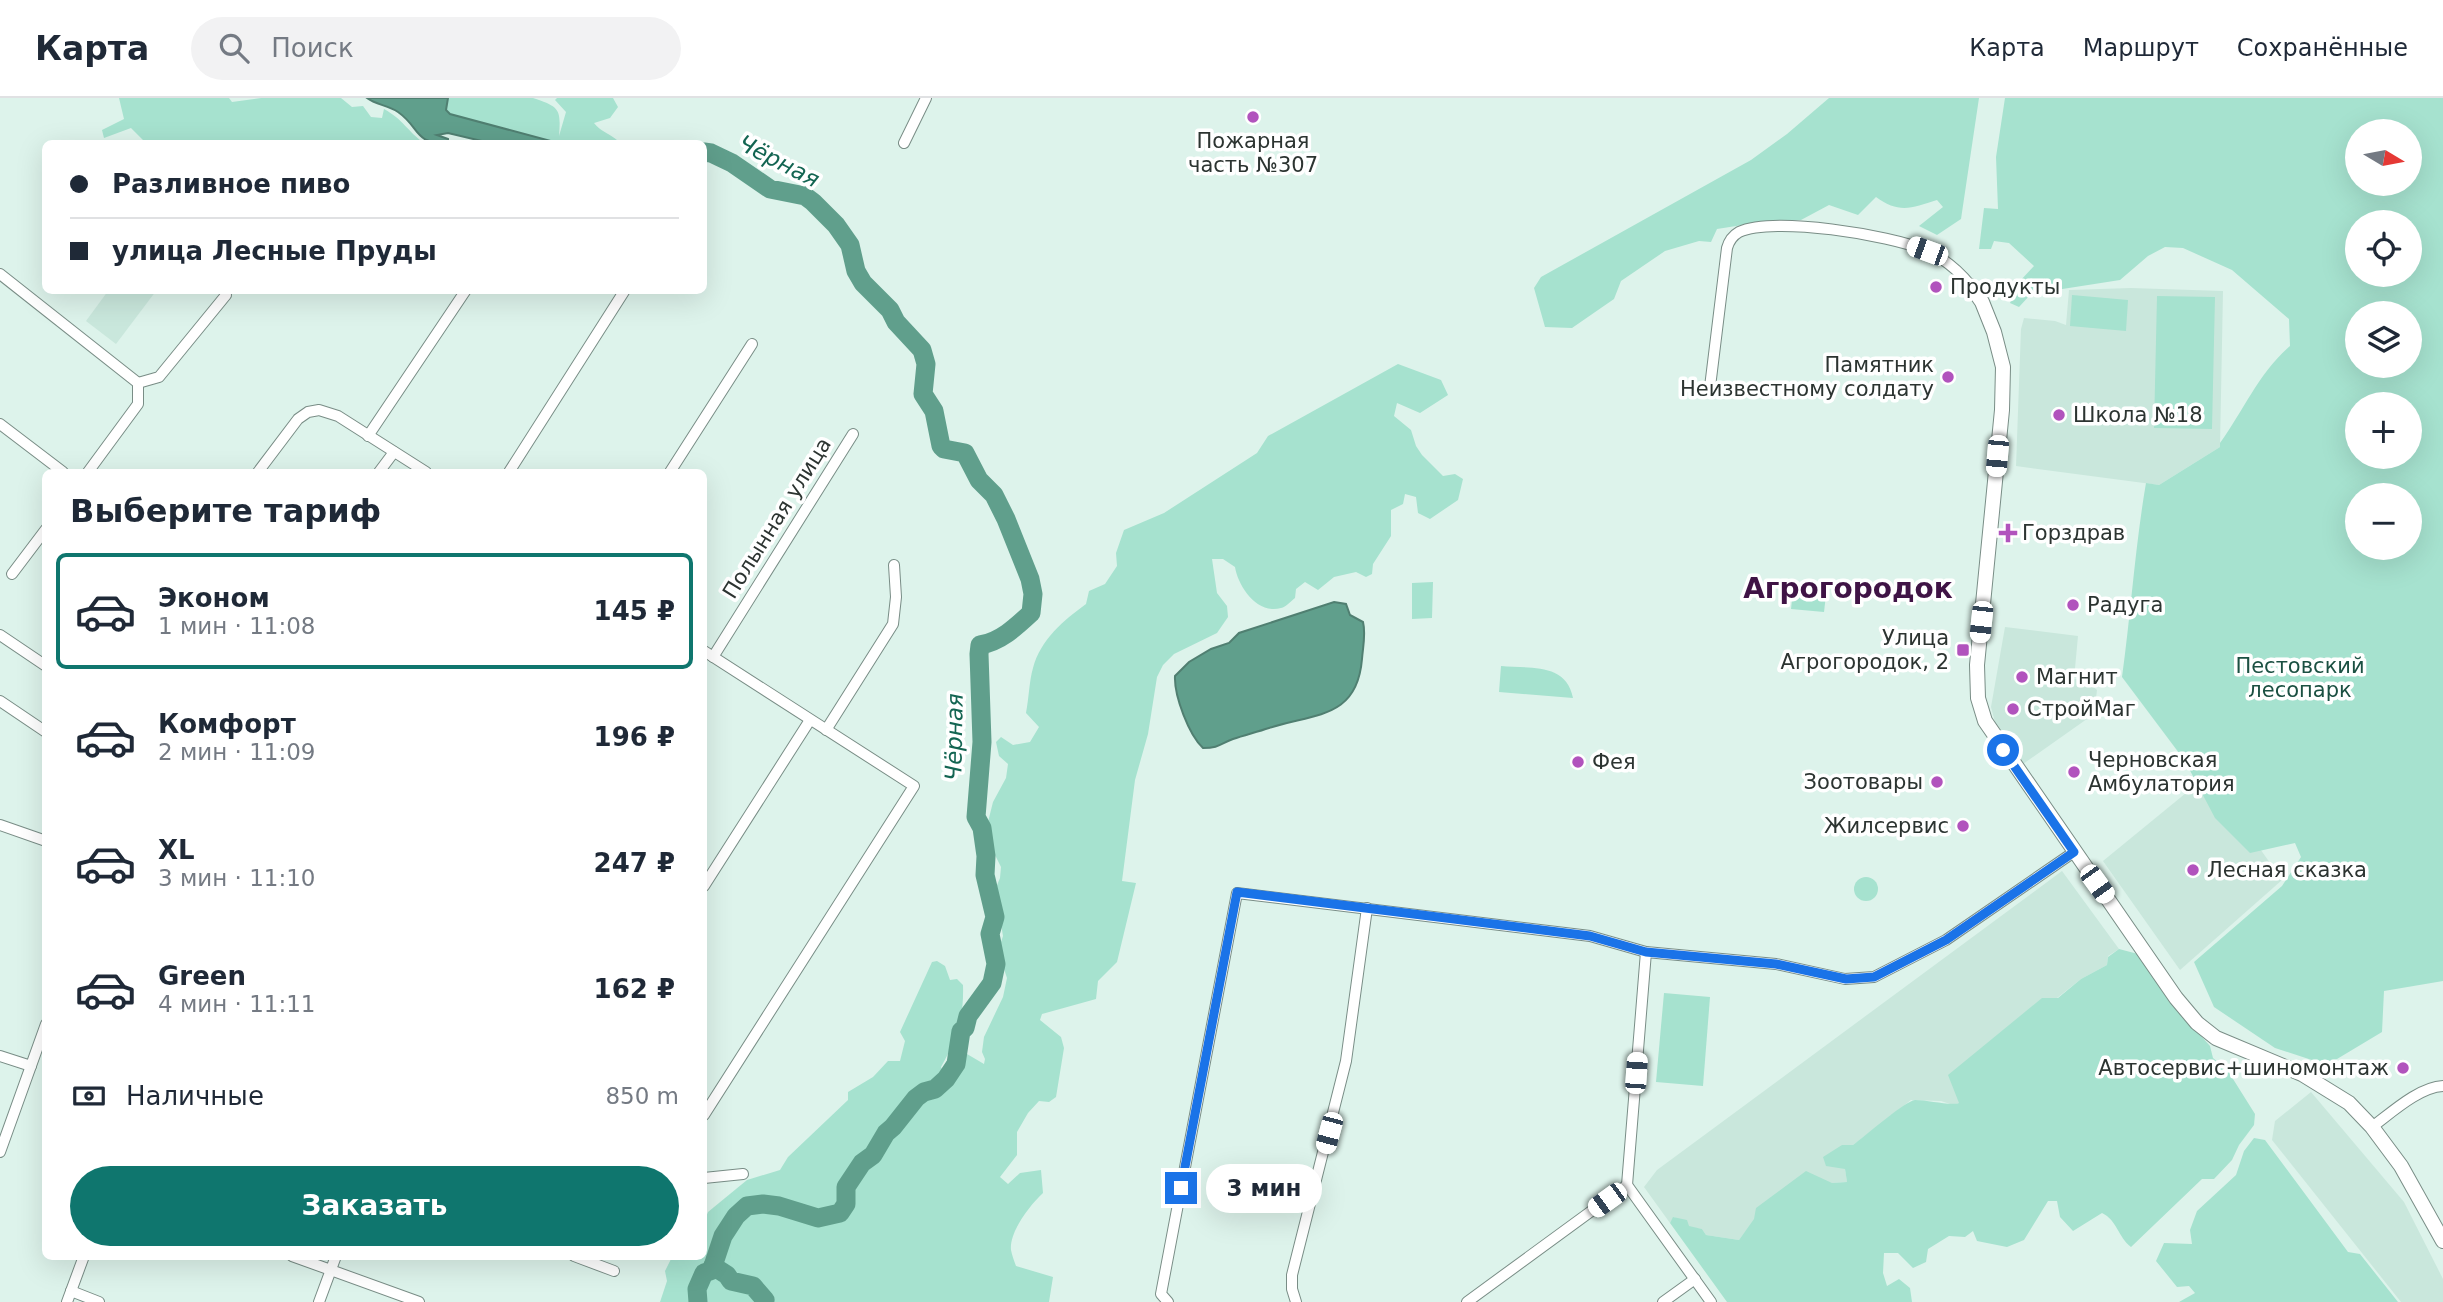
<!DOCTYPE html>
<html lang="ru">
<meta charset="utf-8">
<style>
:root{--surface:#fff;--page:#f2f2f3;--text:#1f2937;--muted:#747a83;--line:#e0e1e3;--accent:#0f766e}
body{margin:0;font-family:"DejaVu Sans",sans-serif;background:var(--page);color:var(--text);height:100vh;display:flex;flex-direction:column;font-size:26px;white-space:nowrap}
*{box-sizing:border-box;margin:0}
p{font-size:23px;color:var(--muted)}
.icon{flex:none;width:38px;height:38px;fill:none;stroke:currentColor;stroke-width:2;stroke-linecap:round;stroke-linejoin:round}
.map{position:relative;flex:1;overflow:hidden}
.details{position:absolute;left:42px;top:371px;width:665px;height:791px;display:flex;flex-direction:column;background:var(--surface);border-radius:10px;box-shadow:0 7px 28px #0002}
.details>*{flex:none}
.top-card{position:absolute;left:42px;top:42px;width:665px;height:154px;border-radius:10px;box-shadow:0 7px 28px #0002;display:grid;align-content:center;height:154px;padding:0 28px;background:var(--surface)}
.needle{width:46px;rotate:100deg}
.controls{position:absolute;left:2345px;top:21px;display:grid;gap:14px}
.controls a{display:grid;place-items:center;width:77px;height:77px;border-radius:50%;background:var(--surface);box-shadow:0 7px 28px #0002;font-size:35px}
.end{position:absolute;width:32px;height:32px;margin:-16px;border:9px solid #1a73e8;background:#fff;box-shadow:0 0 0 4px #fff}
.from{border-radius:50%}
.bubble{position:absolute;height:49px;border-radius:24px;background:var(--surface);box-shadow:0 7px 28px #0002;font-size:23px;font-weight:700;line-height:49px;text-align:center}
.car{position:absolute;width:21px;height:42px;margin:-21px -10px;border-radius:9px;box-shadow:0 0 5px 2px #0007;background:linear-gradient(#fff 24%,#345 0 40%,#fff 0 76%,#345 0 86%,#fff 0)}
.top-card b{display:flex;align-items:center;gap:24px;height:66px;font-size:26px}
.top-card b+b{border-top:2px solid var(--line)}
.top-card i{width:18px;height:18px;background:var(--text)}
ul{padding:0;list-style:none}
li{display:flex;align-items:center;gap:21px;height:116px;margin:0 14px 10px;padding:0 14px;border:4px solid transparent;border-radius:10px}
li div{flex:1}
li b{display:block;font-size:26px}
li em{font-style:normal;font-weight:700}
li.current{border-color:var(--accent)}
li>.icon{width:63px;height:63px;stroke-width:1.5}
h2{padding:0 28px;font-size:32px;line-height:84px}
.pay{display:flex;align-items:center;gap:18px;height:77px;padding:0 28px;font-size:26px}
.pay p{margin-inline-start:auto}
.primary-button{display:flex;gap:14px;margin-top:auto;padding:14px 28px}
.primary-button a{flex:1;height:80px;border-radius:42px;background:var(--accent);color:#fff;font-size:28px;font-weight:700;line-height:80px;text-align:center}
header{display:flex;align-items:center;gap:42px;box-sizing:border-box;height:98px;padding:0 35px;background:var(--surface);border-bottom:2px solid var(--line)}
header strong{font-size:33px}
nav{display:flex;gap:38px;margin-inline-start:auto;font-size:24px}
.search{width:490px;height:63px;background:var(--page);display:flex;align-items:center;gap:18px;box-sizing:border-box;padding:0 24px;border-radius:38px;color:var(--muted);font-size:26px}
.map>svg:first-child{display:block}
</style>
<header>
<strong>Карта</strong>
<div class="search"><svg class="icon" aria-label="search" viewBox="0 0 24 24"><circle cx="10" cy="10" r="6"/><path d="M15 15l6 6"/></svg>Поиск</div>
<nav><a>Карта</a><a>Маршрут</a><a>Сохранённые</a></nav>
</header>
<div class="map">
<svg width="2443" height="1204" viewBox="0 0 2443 1204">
<rect width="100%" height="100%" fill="#ddf3eb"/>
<g fill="#c9e7dc">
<path d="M2131 190 2223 193 2220 349 2159 387 2016 368 2021 231 2024 220 2055 223 2066 227 2069 192Z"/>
<path d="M108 193H156L116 246 86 223Z"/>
<path d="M2005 529 2078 538 2074 581 2085 582 2097 592 2094 616 2023 666 1995 624 1991 609Z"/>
<path d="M2208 677 2282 782 2180 872 2103 763Z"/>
<path d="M2062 773 2119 851 2108 858 2107 867 2081 881 2057 900 1959 1005 1953 1007 1941 1003 1911 1002 1853 1047 1845 1071 1847 1084 1832 1085 1755 1121 1739 1142 1706 1137 1702 1131 1689 1129 1674 1119 1670 1125 1644 1089 1657 1072Z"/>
<path d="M2311 994 2404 1104 2443 1181V1204H2401L2272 1042 2275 1023Z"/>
</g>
<g fill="#a6e2cf" fill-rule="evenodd">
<path d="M119 0H229L232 4 261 0H341L352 9 363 8 371 19 382 20 384 11C404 22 407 33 424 45H146L131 30 104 40 102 32 124 21Z"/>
<path d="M448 0H533C560 9 561 11 559 38L566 14 555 2 557 0H613L618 9 610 20 594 25C601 34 609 35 617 42V45H558L450 16 446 12Z"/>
<path d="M1829 0H1979L1961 121 1937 137 1919 128 1943 109 1937 102C1912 110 1899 116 1876 99L1858 117 1829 107 1801 122 1768 123 1717 131 1711 144 1699 143 1665 153 1621 183 1614 201 1572 230 1545 229 1534 190 1541 179 1751 62 1787 36Z"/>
<path d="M2005 0H2443V883L2384 893 2382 934 2327 967 2275 950 2214 909 2194 864 2282 788 2301 759 2295 745 2250 755 2215 720 2185 663 2122 579C2131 514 2135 449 2146 385L2159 387 2220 349V345C2244 312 2258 276 2290 248L2289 221 2232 172 2183 150 2165 149 2148 158 2120 182 2031 196 2019 209 2010 205 2019 184 2034 168 2009 145 1994 143 1991 151H1979L1984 110 1998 111 1996 59ZM2357 33H2410V86H2357ZM2357 124H2410V177H2357ZM2357 215H2410V268H2357ZM2357 306H2410V359H2357ZM2357 397H2410V450H2357Z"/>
<path d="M2072 197 2128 202 2126 233 2070 228Z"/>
<path d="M2157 198 2215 199 2212 331 2154 330Z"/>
<path d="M1398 266 1441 282 1448 297 1420 315 1397 305 1394 318 1411 332 1416 348 1422 357 1443 378 1455 376 1463 381 1458 402 1430 421 1418 415 1416 399 1405 396 1403 406 1391 412V438L1373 466 1372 476 1366 479 1356 474 1334 479 1318 492 1305 484 1296 491 1295 500C1291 503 1286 509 1281 510 1257 517 1238 488 1235 469L1223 461H1212L1217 495 1227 508 1228 519 1217 535 1174 556 1163 567 1157 579 1148 636 1135 682 1122 783 1136 785 1117 864 1098 883 1096 901 1042 916 1040 922 1061 939 1064 950 1056 999 1049 1004 1039 1003 1028 1015 1017 1034V1057L1000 1079 1008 1086 1020 1075 1041 1072 1043 1095C1030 1107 1009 1134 1011 1152 1012 1157 1014 1163 1016 1168L1053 1179 1049 1204H660L667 1183 665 1173 672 1159 704 1158V1124L708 1114 747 1082 780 1072 788 1059 848 1002V994L873 979 888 963H900L905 943 900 934 932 864 937 863 945 868 950 882 957 881 963 887C964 920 957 941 941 969L946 981 952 984 960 972 963 958 967 956 984 966 985 961 982 954 984 939 1003 899 1007 880 998 853 1003 838 995 792 1000 780 1001 769 989 745 988 724 993 704 1006 680 1008 666 999 658 996 644 1001 639 1013 647 1030 644 1039 629 1026 615C1029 600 1029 584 1033 570 1041 541 1063 523 1086 506L1089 493 1105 486 1117 468 1116 455 1124 432 1164 415 1257 355 1268 338Z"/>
<path d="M1433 484 1432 520 1412 521V485Z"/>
<path d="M1793 493 1826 497 1824 514 1791 511Z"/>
<path d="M1501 568C1529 571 1566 564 1573 600L1499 594Z"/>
<circle cx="1866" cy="791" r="12"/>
<path d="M2119 851 2138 856 2184 919 2210 948 2213 960 2228 973 2255 1016 2254 1027 2239 1047 2232 1062 2214 1081H2202L2131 1149C2118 1139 2117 1122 2102 1115L2073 1133 2060 1119 2057 1103H2048L2024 1142 2007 1149 1977 1143 1973 1133 1965 1139 1949 1138 1928 1151 1926 1164 1913 1170 1898 1155H1884L1883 1175 1887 1188 1899 1181 1910 1190 1912 1204H1727L1670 1125 1673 1119 1687 1122 1689 1128 1702 1131 1706 1137 1739 1142 1754 1121 1756 1110 1806 1073 1832 1085 1847 1084 1845 1071 1826 1068 1823 1059 1842 1047H1853C1864 1039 1905 1003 1915 1002 1928 1002 1950 1008 1959 1005L1948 977 2042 900H2058L2081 881 2107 867 2108 859Z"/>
<path d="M1664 895 1710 899 1703 988 1656 984Z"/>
<path d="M2254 1040 2265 1042 2348 1154 2360 1156 2398 1204H2179L2195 1195 2189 1188 2177 1189 2156 1163 2164 1145 2192 1146 2190 1132 2197 1113 2236 1077 2244 1053Z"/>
</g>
<g fill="#609f8c" stroke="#507f71" stroke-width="2">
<path d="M367 0H448L446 12 450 16 558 45H490L448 35 437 37 448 41V45C413 46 421 30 398 14 388 7 376 7 367 0Z"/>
<path d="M1334 504 1346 506 1350 517 1363 524C1366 536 1363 548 1362 561 1357 621 1315 615 1269 630 1257 634 1245 637 1233 641 1220 646 1219 650 1203 650 1189 637 1174 598 1175 578L1189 564 1211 551 1229 545 1239 535Z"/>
</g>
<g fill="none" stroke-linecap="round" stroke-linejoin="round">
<g stroke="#609f8c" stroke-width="19">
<path d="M704 54 711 55 732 65 770 91 805 98 813 104 836 127 850 147 856 173 863 185 890 212 896 224 922 252 926 266 923 296 934 313 941 348 944 351 965 355 979 382 994 397 1006 421 1030 481 1033 496 1031 515C1016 529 1000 544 980 547L979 556 982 644 976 719 982 730 986 758 985 777 995 819 990 836 996 866 992 885 968 918 965 930 961 933 956 966 946 981 935 991 924 994 916 1000 893 1029 886 1035 873 1057 862 1065 846 1089V1106L840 1115 818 1120 779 1108 763 1106 747 1108 736 1118 723 1138 713 1168 727 1177 731 1183 753 1188 765 1202 764 1204"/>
<path d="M698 1204 697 1191 704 1175 710 1173 713 1168"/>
</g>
<g stroke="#798d86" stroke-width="12">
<g id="minor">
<path d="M904 45 926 0"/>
<path d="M0 176 138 285"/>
<path d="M138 285 159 279 226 197"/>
<path d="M1710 289 1727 150C1729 143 1732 138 1739 134 1774 118 1889 137 1925 152 1944 160 1958 172 1971 188"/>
<path d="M0 326 63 374"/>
<path d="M368 338 466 192"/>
<path d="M88 374 138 306V285"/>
<path d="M258 374 298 321 308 314 319 312 338 318 426 374"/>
<path d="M379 374 394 354"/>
<path d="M509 374 625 192"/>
<path d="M670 374 752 246"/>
<path d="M12 476 46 431"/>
<path d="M0 537 46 568"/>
<path d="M704 553 914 688 704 1017"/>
<path d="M713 559 853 336"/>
<path d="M0 603 46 634"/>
<path d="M826 632 893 526 896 499 894 467"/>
<path d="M0 727 46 743"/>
<path d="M704 788 810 622"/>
<path d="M0 958 31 968"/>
<path d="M2372 1029C2391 1015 2419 989 2443 988"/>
<path d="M0 1054 46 926"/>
<path d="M704 1080 743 1076"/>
<path d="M1627 1087 1646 854"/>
<path d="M1627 1087 1711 1204"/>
<path d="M292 1158 419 1204"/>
<path d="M574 1158 614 1173"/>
<path d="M71 1193 99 1204"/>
<path d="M67 1204 84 1158"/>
<path d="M319 1204 336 1158"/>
<path d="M1168 1204 1161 1196 1237 795 1590 838 1646 854 1776 866 1845 881 1874 879 1946 842 2074 754"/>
<path d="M1296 1204 1292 1191V1177L1346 963 1367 810"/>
<path d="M1467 1204 1627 1087"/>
<path d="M1663 1204 1695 1181"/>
</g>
</g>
<g stroke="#798d86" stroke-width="16">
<path id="tertiary" d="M1971 188 1982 204 1994 234 2003 269 2002 312 1977 567 1978 600 1985 623 2176 900 2197 925 2216 940 2302 976 2349 1005 2372 1029 2401 1068 2443 1143"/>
</g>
<use href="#minor" stroke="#fff" stroke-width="10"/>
<use href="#tertiary" stroke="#fff" stroke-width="14"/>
</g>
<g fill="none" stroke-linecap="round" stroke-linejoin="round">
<path stroke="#1a73e8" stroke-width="9" d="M1181 1090 1237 794 1590 838 1646 854 1776 866 1846 881 1874 879 1946 842 2074 754 2003 652"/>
</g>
<g fill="#b153bd" stroke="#fff" stroke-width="2.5">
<circle cx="1253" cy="19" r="7"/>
<circle cx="1936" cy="189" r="7"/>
<circle cx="1948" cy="279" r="7"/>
<circle cx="2059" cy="317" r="7"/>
<path d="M2004.5 424.5h7v7h7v7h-7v7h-7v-7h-7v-7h7z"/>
<circle cx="2073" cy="507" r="7"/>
<rect x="1956" y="545" width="14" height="14" rx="3.5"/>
<circle cx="2022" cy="579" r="7"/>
<circle cx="2013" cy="611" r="7"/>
<circle cx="1578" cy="664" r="7"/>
<circle cx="2074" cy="674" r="7"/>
<circle cx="1937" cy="684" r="7"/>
<circle cx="1963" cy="728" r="7"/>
<circle cx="2193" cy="772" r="7"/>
<circle cx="2403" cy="970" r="7"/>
</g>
<g text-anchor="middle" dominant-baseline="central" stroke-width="7" stroke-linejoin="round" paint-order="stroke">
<g font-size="21" fill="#2c3431" stroke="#fff" text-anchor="start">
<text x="1253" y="43" text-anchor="middle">Пожарная<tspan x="1253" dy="24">часть №307</tspan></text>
<text x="1950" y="189">Продукты</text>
<text x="1934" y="267" text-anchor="end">Памятник<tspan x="1934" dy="24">Неизвестному солдату</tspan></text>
<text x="2073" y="317">Школа №18</text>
<text x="2022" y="435">Горздрав</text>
<text x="2087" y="507">Радуга</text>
<text x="1949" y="540" text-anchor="end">Улица<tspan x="1949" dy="24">Агрогородок, 2</tspan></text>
<text x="2036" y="579">Магнит</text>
<text x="2027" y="611">СтройМаг</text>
<text x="2088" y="662">Черновская<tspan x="2088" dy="24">Амбулатория</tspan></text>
<text x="1592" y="664">Фея</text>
<text x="1923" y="684" text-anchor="end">Зоотовары</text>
<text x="1949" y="728" text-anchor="end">Жилсервис</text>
<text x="2207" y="772">Лесная сказка</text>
<text x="2389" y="970" text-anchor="end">Автосервис+шиномонтаж</text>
</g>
<g font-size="21" fill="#2c3431" stroke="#fff">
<text transform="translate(777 420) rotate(-58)">Полынная улица</text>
</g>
<g font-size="21" fill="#1b5042" stroke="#fff">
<text x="2300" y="568">Пестовский<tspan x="2300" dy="24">лесопарк</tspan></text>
</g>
<g font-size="23" font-style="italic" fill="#136552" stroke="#fff">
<text transform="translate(779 63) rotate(27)">Чёрная</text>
<text transform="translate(954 639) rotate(-89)">Чёрная</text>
</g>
<g font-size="28" font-weight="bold" fill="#3f1345" stroke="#fff">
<text x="1848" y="490">Агрогородок</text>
</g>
</g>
</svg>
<div class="controls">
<a><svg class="needle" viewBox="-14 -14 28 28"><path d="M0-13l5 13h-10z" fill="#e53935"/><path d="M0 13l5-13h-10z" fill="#747a83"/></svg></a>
<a><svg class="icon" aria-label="locate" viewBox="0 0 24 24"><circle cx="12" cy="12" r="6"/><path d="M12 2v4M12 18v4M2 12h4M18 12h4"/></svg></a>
<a><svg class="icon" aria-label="layers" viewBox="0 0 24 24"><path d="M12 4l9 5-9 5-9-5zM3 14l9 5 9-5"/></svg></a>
<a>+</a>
<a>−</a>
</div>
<i class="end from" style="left:2003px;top:652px"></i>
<i class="end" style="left:1181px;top:1090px"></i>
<div class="bubble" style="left:1206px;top:1066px;width:116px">3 мин</div>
<i class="car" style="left:1927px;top:153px;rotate:290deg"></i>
<i class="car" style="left:1997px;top:358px;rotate:185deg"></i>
<i class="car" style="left:1981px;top:524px;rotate:186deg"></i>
<i class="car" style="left:2097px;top:786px;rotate:144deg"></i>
<i class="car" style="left:1636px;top:975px;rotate:4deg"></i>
<i class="car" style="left:1329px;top:1035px;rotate:195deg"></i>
<i class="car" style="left:1607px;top:1102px;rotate:234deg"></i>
<div class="top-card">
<b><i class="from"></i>Разливное пиво</b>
<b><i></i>улица Лесные Пруды</b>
</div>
<section class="details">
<h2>Выберите тариф</h2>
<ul>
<li class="current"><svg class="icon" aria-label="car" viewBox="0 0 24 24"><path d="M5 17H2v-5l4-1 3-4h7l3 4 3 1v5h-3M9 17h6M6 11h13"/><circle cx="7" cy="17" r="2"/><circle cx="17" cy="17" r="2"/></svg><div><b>Эконом</b><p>1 мин · 11:08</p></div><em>145 ₽</em></li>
<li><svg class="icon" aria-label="car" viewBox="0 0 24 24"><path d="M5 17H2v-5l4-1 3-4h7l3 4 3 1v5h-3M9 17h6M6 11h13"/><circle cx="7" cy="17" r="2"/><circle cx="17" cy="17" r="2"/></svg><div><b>Комфорт</b><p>2 мин · 11:09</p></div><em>196 ₽</em></li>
<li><svg class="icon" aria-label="car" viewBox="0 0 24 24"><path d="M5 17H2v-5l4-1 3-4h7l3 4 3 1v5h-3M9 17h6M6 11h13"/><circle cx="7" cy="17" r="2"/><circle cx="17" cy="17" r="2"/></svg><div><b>XL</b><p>3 мин · 11:10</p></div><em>247 ₽</em></li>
<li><svg class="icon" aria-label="car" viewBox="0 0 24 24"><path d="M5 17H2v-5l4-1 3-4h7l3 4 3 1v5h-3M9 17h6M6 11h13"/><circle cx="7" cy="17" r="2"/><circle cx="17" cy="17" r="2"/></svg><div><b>Green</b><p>4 мин · 11:11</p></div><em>162 ₽</em></li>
</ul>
<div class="pay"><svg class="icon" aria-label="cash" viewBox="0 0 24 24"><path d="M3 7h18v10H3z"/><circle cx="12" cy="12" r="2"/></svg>Наличные<p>850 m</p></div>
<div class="primary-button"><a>Заказать</a></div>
</section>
</div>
